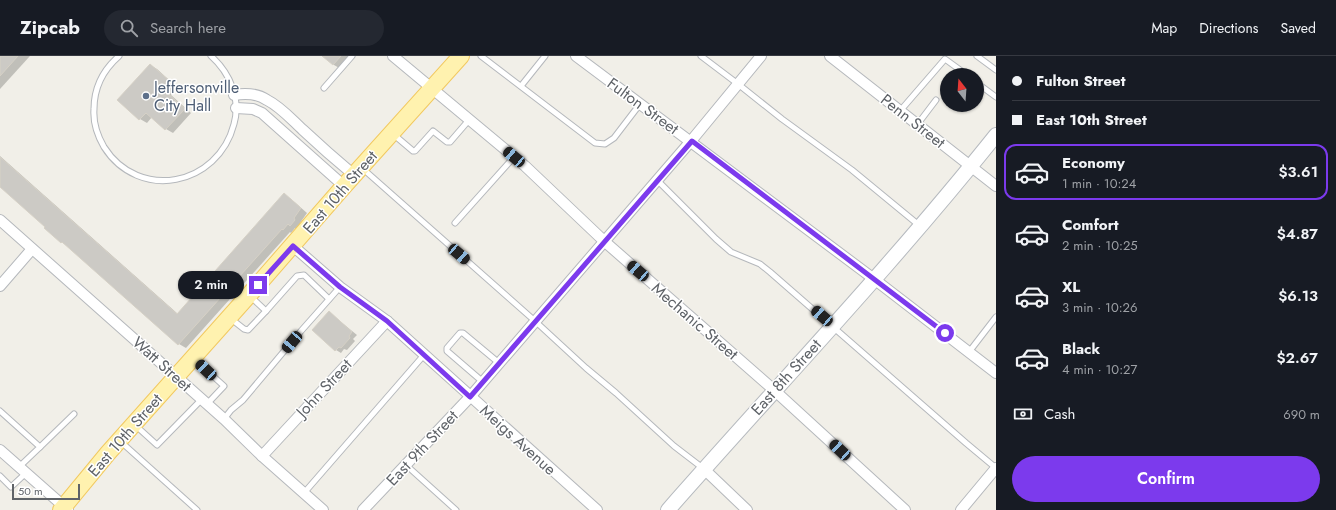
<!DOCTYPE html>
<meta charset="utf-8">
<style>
:root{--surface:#171b24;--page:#242831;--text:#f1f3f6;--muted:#9ea1a6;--line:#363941;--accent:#7c3aed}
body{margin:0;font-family:Jost,sans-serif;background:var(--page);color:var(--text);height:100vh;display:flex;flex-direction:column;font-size:15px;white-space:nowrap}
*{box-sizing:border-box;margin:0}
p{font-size:13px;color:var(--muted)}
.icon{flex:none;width:22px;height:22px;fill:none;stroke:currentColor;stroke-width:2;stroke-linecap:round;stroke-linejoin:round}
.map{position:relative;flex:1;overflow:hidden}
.sheet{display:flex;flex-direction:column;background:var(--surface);width:340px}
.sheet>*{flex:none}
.banner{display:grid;align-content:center;height:88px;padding:0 16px;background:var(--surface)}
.needle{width:26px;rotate:343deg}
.buttons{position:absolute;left:940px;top:12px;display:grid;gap:8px}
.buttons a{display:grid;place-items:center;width:44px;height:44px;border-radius:50%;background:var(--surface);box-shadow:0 1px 3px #0004;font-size:20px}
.scale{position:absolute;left:12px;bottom:10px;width:68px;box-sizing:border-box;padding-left:4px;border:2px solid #5f6368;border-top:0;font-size:11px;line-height:14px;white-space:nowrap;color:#5f6368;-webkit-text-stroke:3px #fff;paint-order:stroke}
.end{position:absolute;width:18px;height:18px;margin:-9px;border:5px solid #7c3aed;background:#fff;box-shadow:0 0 0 2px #fff}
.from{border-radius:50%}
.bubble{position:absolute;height:28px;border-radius:14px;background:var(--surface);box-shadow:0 1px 3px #0004;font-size:13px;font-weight:600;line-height:28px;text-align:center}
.car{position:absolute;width:12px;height:24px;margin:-12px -6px;border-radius:5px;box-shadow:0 0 3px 1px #0007;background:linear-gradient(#222 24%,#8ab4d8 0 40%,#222 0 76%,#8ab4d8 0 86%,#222 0)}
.banner b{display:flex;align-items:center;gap:14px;height:38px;font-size:15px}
.banner b+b{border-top:1px solid var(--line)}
.banner i{width:10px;height:10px;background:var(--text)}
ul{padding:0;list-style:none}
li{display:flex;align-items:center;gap:12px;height:56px;margin:0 8px 6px;padding:0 8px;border:2px solid transparent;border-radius:12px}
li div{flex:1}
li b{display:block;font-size:15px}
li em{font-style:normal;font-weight:600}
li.selected{border-color:var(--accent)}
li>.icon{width:36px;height:36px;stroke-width:1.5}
.pay{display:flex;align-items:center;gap:10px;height:44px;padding:0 16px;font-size:15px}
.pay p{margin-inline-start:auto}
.button{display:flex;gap:8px;margin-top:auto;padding:8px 16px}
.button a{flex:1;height:46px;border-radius:24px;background:var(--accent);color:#fff;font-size:16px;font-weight:600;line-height:46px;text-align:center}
header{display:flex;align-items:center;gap:24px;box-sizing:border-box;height:56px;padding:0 20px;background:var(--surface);border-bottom:1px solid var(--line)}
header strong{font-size:19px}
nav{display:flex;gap:22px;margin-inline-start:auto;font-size:14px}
.search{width:280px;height:36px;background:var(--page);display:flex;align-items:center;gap:10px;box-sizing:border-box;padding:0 14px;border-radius:22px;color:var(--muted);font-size:15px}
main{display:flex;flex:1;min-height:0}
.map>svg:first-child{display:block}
</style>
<header>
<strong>Zipcab</strong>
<div class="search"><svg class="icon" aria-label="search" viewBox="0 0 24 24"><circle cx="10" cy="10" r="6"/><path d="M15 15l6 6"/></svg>Search here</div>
<nav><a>Map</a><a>Directions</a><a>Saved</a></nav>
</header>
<main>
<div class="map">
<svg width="996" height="454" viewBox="0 0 996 454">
<rect width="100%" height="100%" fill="#f1efe8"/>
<g fill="#0003">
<path d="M0 0H30L0 33Z"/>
<path d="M324 0H352L341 13 334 9Z"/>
<path d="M150 9 157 13 178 32 171 39 191 57 173 77 166 73 152 61 147 67 140 63Z"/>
<path d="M0 100 178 258 284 139 291 143 307 157 300 167 302 168 297 173 295 172 291 177 290 176 186 292 179 288 68 190 61 186 47 171 0 130Z"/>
<path d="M330 257 357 279 353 283 355 285 347 294 344 293 341 297 336 294Z"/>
</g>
<g fill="#cccac5" stroke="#d6d1c6">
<path d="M0 0H18L0 20Z"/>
<path d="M322 0H341L333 9Z"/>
<path d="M150 8 172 27 165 35 185 53 165 74 146 57 139 64 117 44Z"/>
<path d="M0 101 177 258 284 137 301 152 294 162 295 164 290 170 288 168 283 174 282 173 178 289 62 186 61 187 44 172 45 171 0 131Z"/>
<path d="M329 255 352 276 349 280 350 282 341 292 339 291 335 295 312 274Z"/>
</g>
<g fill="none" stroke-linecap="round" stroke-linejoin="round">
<g stroke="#b5b8bc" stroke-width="7">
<g id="service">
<path d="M119 0C103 14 94 32 94 53 93 66 97 79 104 91 139 146 218 130 234 68 241 43 230 17 211 0"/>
<path d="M481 0 595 87 605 88 614 82 640 48"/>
<path d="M701 0 738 28 782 63 852 114 920 170"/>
<path d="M977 0 996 14"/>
<path d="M977 27 996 41"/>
<path d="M521 30 545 0"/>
<path d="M324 32 352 0"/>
<path d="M900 55 945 3 967 19"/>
<path d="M917 69 936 44"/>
<path d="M393 78 413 95H415L433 75 447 86H450L469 64"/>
<path d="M362 112 535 265 586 312 616 337 674 390 704 413"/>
<path d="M657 124 716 183 731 196 760 208 770 216 966 387 996 412"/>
<path d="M455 167 514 101"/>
<path d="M250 240 266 255 297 220 304 219 329 243"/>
<path d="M230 262 244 273 248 274 266 255"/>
<path d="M969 296 996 261"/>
<path d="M194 303 224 330 207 348"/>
<path d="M483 326 447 295V292L460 277H463L499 307"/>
<path d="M0 355 40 391 19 411"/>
<path d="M224 363 231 354 243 344 301 275 340 231"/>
<path d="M135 369 157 389 202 343"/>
<path d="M120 385 197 454"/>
<path d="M40 391 74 358"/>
<path d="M406 409 456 454"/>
<path d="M0 420 11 431 26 417"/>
<path d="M304 437 424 299"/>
</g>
</g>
<g stroke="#b5b8bc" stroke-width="12">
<g id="minor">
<path d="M393 0 525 110 604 185 774 334 905 454"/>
<path d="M576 0 874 223 996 317"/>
<path d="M830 0 996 130"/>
<path d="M234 39C245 37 258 38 267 44 281 51 292 64 303 74 319 89 336 104 354 119"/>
<path d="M236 52 253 53 262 57 344 130"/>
<path d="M0 164 224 363 262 400 323 454"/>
<path d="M293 190 340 231 387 265 597 454"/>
<path d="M0 230 32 193"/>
<path d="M0 394 68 454"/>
<path d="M262 400 387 265"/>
<path d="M704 413 747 454"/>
<path d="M363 454 470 341 691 85 761 0"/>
<path d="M961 454 996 412"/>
</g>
</g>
<g stroke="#b6babf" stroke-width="16">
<path id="secondary" d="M668 454C778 329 893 208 996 79"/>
</g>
<g stroke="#f2c960" stroke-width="18">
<path id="primary" d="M61 454 108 397 249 239 344 130 461 0"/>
</g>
<use href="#service" stroke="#fff" stroke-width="5"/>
<use href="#minor" stroke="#fff" stroke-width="10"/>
<use href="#secondary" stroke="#fff" stroke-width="14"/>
<use href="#primary" stroke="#fff2af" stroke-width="16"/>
</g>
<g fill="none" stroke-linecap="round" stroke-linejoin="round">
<path stroke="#7c3aed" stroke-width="5" d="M258 229 293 190 340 231 387 265 470 341 692 85 945 277"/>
</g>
<circle fill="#5c6f8a" stroke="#fff" stroke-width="1.5" cx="146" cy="40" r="4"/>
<g text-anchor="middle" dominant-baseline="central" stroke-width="3" stroke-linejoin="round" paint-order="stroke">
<g font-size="16" fill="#4e5e75" stroke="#fff" text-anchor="start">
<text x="154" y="31">Jeffersonville<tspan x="154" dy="18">City Hall</tspan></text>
</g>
<g font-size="16" fill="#5f6368" stroke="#fff">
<text transform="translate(643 50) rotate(36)">Fulton Street</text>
<text transform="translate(913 65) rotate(38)">Penn Street</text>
<text transform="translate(340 136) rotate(-49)">East 10th Street</text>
<text transform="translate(695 265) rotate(41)">Mechanic Street</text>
<text transform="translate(162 308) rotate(42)">Watt Street</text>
<text transform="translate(786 321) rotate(-48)">East 8th Street</text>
<text transform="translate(324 332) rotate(-47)">John Street</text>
<text transform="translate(125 379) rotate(-49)">East 10th Street</text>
<text transform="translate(518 384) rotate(42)">Meigs Avenue</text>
<text transform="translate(422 392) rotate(-47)">East 9th Street</text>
</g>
</g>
</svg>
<div class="buttons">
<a><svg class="needle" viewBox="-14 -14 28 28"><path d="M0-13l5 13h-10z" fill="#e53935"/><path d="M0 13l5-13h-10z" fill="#9ea1a6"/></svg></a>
</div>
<div class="scale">50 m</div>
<i class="end from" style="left:945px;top:277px"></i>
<i class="end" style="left:258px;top:229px"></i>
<div class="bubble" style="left:178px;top:215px;width:66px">2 min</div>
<i class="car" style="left:514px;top:101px;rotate:310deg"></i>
<i class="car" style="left:459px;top:198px;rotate:131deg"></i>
<i class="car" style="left:638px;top:215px;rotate:311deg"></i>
<i class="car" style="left:822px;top:260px;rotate:311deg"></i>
<i class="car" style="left:292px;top:286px;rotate:220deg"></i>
<i class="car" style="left:206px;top:314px;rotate:313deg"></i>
<i class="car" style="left:840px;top:394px;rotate:313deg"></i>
</div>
<section class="sheet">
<div class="banner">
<b><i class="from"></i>Fulton Street</b>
<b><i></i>East 10th Street</b>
</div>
<ul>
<li class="selected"><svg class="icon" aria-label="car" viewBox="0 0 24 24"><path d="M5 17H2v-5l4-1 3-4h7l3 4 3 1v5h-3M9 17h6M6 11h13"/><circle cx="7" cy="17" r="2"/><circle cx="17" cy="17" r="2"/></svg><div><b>Economy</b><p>1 min · 10:24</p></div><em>$3.61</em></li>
<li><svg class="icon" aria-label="car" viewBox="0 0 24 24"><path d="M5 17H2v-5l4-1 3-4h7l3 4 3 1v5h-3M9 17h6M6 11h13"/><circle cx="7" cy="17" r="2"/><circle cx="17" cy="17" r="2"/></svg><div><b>Comfort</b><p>2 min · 10:25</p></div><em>$4.87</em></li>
<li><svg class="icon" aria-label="car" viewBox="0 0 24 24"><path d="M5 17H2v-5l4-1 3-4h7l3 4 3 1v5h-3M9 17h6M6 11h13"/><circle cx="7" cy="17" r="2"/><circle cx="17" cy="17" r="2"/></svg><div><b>XL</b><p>3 min · 10:26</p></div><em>$6.13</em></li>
<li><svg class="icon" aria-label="car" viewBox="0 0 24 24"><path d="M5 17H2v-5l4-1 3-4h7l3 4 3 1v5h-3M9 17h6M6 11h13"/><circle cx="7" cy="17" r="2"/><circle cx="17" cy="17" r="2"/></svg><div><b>Black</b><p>4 min · 10:27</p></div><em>$2.67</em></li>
</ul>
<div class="pay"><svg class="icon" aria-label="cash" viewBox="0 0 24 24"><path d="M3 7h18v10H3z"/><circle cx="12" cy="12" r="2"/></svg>Cash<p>690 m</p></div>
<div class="button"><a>Confirm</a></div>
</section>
</main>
